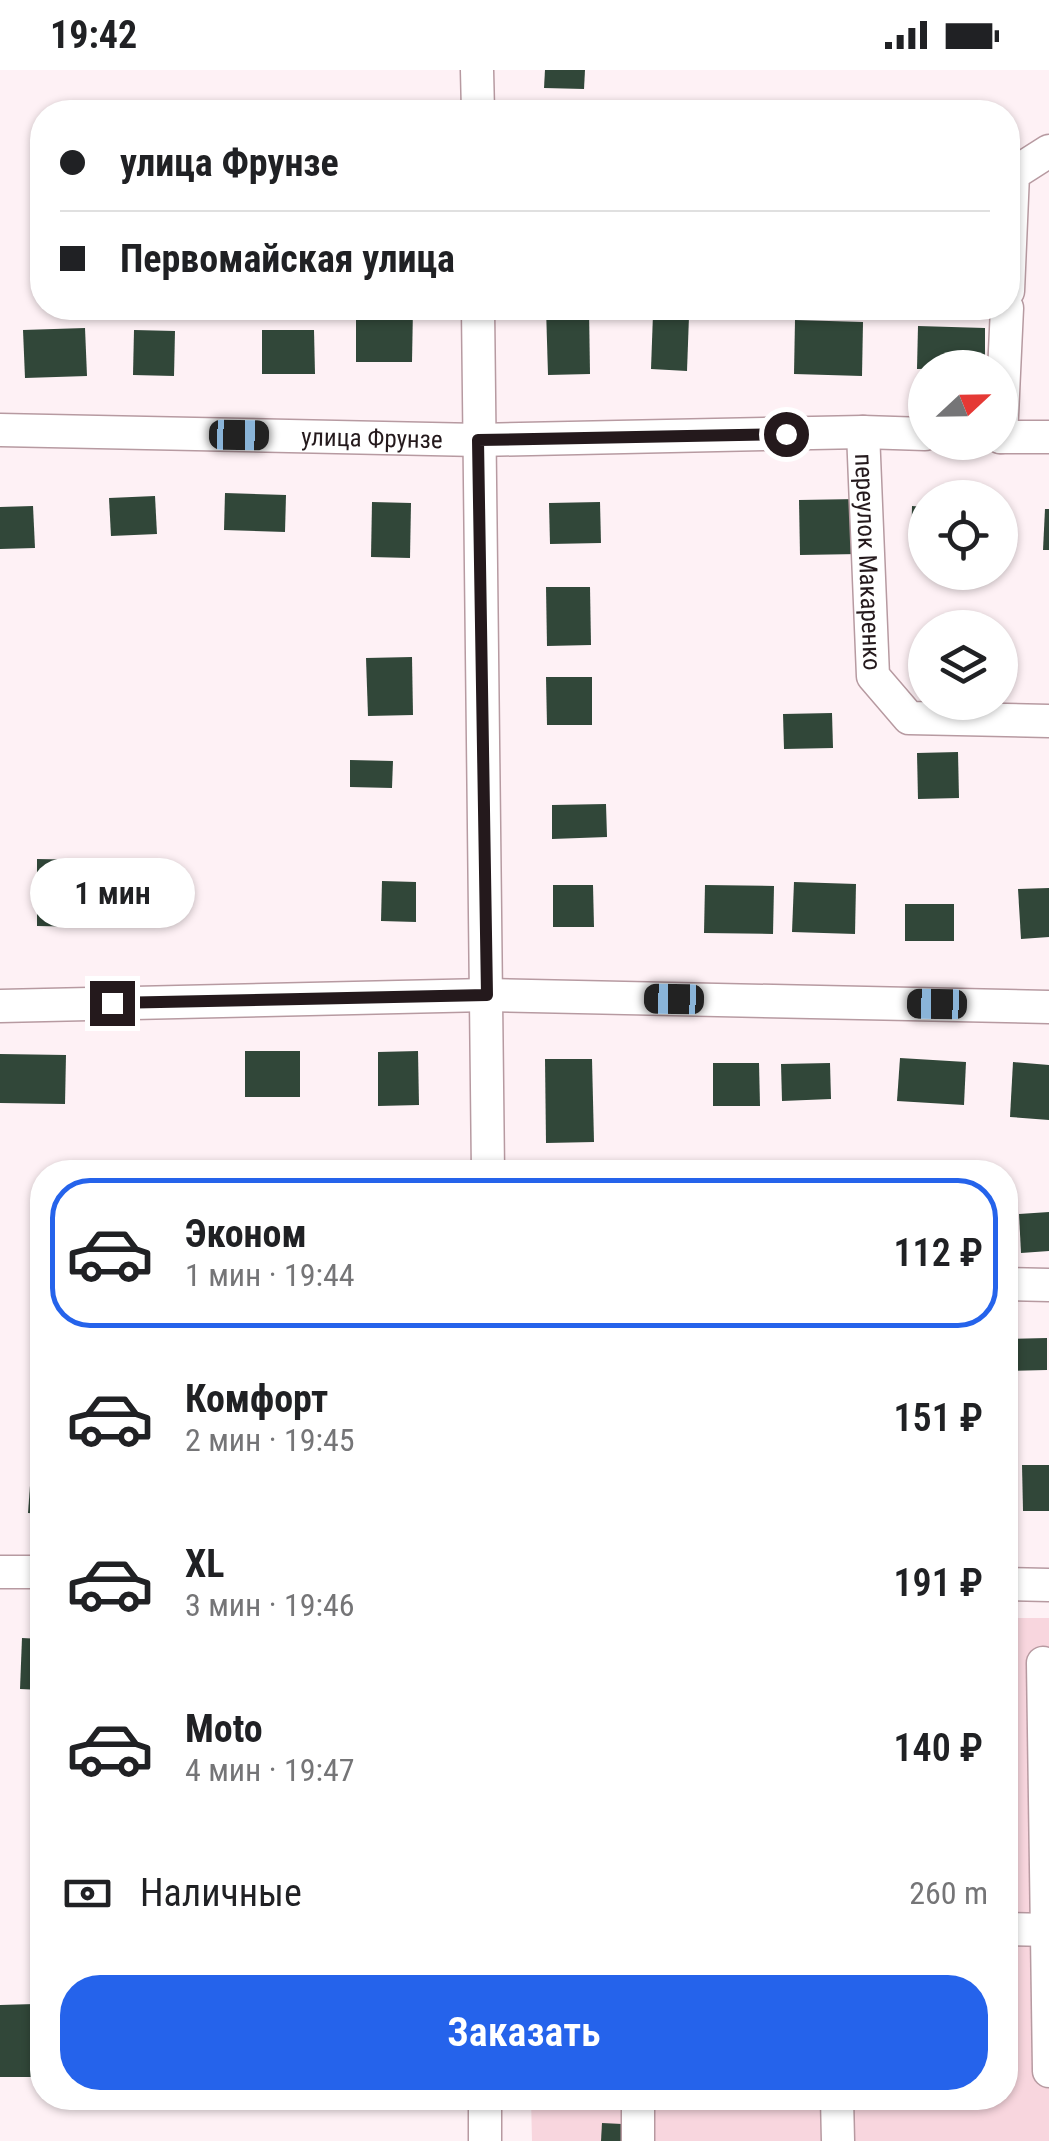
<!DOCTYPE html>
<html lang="ru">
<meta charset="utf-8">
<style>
:root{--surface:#fff;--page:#f6f6f6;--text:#202124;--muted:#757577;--line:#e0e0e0;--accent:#2563eb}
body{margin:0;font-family:"Roboto Condensed",sans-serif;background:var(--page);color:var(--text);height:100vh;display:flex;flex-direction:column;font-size:38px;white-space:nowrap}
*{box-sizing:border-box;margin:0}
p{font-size:32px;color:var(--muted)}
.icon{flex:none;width:55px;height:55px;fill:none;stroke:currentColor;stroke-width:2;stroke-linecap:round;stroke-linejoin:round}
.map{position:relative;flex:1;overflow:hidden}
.panel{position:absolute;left:30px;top:1090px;width:988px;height:950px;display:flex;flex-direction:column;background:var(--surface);border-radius:40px;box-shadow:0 2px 8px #0004}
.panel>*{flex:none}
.top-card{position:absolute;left:30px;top:30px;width:990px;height:220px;border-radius:40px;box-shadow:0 2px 8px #0004;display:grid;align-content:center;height:220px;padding:0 30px;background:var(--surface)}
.needle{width:65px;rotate:68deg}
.controls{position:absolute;left:908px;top:280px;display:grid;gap:20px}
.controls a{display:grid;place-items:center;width:110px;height:110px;border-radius:50%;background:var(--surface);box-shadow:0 2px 8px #0004;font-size:50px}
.end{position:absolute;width:45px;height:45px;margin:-22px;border:12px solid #24191c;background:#fff;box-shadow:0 0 0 5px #fff}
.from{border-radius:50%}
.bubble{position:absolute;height:70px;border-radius:35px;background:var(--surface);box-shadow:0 2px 8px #0004;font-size:32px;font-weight:600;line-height:70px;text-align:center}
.car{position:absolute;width:30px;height:60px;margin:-30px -15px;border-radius:12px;box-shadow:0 0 8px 2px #0007;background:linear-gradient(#222 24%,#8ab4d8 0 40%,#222 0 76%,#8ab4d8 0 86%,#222 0)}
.top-card b{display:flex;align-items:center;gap:35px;height:95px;font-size:38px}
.top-card b+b{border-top:2px solid var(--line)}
.top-card i{width:25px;height:25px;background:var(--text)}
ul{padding:18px 0 0;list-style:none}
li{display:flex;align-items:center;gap:30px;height:150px;margin:0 20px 15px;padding:0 10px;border:5px solid transparent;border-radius:40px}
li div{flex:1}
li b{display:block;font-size:38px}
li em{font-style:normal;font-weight:600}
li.current{border-color:var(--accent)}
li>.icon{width:90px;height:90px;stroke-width:1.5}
.pay{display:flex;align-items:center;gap:25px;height:110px;padding:0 30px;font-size:38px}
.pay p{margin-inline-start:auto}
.cta{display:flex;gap:20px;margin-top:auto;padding:20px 30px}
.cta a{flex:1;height:115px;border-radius:40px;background:var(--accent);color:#fff;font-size:40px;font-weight:600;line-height:115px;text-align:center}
.status{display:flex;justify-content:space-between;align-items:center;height:70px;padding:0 50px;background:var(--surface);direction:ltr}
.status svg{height:28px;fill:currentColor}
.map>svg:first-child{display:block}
</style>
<div class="status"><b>19:42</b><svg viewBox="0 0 49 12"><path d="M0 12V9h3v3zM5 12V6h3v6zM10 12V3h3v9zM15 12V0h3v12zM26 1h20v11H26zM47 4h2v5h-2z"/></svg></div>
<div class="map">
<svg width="1049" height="2071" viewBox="0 0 1049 2071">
<rect width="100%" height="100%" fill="#fef1f5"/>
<path fill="#f8d6de" d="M1005 1548H1049V2071H532L531 2028H1005Z"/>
<g fill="#314739">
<path d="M545 0H585L584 19 544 18Z"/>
<path d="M356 238H413L412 292H356Z"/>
<path d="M546 238H589L590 304 548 305Z"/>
<path d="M653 244 689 246 687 301 651 299Z"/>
<path d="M795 250 863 252 862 306 794 304Z"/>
<path d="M918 256 985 258V298L917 299Z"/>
<path d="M85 258 87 306 25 308 23 260Z"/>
<path d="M134 260 175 261 174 306 133 305Z"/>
<path d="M262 260H314L315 304H262Z"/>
<path d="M225 423 286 425 285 462 224 460Z"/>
<path d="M155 426 157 464 111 466 109 428Z"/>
<path d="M858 429 859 484 800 485 799 430Z"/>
<path d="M372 432 411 433 410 488 371 487Z"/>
<path d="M600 432 601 473 550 474 549 433Z"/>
<path d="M33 436 35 478 0 479V437Z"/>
<path d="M912 436 925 437V481H911Z"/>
<path d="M1045 439H1049V480H1043Z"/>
<path d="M546 517H590L591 575 547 576Z"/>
<path d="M412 587 413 645 368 646 366 588Z"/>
<path d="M546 607H592V655H547Z"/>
<path d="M832 643 833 678 784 679 783 644Z"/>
<path d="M958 682 959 728 918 729 917 683Z"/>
<path d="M350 690 393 691 392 718 350 717Z"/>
<path d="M606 734 607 767 552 769V735Z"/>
<path d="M37 789 89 790V857L37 856Z"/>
<path d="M382 811 416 812V852L381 851Z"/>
<path d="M794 812 856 814 855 864 792 862Z"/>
<path d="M553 815H593L594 857H553Z"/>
<path d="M705 815 774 816 773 864 704 863Z"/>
<path d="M1049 818V867L1021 869 1018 819Z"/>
<rect x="905" y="834" width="49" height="37"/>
<rect x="245" y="981" width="55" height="46"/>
<path d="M418 981 419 1035 378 1036V982Z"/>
<path d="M0 984 66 985 65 1034 0 1033Z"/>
<path d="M900 988 966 992 964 1035 897 1031Z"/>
<path d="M545 989H592L594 1072 546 1073Z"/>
<path d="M1013 992 1049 995V1050L1010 1047Z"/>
<path d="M713 993H759L760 1036H713Z"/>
<path d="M830 993 831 1029 782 1031 781 994Z"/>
<path d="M1049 1142V1181L1021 1183 1019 1144Z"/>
<path d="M1047 1268V1300L1008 1301 1007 1269Z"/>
<path d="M1022 1395H1049V1441H1023Z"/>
<path d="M31 1402 42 1403V1444L28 1443Z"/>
<path d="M22 1568 42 1569V1620L20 1619Z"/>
<path d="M35 1934V2007H0V1935Z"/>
<path d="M602 2053 622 2054V2071H601Z"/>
</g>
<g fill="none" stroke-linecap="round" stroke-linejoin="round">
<g stroke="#b79aa1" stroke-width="35">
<g id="minor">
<path d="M477 0 478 42"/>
<path d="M1008 221 1013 104 1049 81"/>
<path d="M478 238 488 1102"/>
<path id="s1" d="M0 360 478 370 863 362 925 364"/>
<path id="s2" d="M863 362 873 606 909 648 1049 651"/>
<path d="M1000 367H1049"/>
<path d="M1001 367 1007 238"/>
<path d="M0 936 487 925 1049 937"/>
<path d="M1005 1214 1049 1215"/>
<path d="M0 1502H42"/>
<path d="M1005 1514 1049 1515"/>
<path d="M1043 1593 1049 2001"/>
<path d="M1005 1859 1049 1860"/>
<path d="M638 2028V2071"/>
<path d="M837 2028 838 2071"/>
<path d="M485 2071V2028"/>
</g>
</g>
<use href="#minor" stroke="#fff" stroke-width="32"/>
</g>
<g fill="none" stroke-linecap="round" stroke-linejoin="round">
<path stroke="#24191c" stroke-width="12" d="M112 933 487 925 478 370 786 364"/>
</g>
<g text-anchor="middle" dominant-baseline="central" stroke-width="10" stroke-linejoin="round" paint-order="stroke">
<g font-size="25" fill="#24191c" stroke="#fef1f5">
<text stroke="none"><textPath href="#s1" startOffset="372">улица Фрунзе</textPath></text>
<text stroke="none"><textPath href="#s2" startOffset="130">переулок Макаренко</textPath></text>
</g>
</g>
</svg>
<div class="controls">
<a><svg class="needle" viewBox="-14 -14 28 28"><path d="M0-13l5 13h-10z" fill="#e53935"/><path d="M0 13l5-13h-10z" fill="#757577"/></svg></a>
<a><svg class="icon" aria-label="locate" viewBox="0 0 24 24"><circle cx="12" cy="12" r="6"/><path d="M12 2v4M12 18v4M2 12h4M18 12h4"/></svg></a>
<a><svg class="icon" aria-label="layers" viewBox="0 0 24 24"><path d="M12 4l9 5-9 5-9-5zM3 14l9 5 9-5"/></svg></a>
</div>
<i class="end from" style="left:786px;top:364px"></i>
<i class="end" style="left:112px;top:933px"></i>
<div class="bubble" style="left:30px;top:788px;width:165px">1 мин</div>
<i class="car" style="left:239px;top:365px;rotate:91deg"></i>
<i class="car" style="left:674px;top:929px;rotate:271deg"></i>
<i class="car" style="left:937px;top:934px;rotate:271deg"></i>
<div class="top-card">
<b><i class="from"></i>улица Фрунзе</b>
<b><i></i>Первомайская улица</b>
</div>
<section class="panel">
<ul>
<li class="current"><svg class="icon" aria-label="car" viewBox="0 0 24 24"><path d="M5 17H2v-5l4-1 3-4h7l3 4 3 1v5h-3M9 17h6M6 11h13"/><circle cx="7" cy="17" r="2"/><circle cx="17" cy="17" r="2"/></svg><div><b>Эконом</b><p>1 мин · 19:44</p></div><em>112 ₽</em></li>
<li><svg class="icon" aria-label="car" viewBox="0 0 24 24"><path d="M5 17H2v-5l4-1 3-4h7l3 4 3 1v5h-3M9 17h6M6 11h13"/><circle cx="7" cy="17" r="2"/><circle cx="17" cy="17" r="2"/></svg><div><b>Комфорт</b><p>2 мин · 19:45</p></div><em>151 ₽</em></li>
<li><svg class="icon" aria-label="car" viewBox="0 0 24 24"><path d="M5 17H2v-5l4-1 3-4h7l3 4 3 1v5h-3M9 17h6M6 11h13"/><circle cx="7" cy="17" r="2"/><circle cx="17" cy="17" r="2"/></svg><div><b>XL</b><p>3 мин · 19:46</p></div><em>191 ₽</em></li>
<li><svg class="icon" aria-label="car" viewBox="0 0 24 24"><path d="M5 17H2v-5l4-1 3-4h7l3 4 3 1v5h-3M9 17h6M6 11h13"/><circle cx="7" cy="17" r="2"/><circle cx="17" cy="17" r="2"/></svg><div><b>Moto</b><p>4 мин · 19:47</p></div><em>140 ₽</em></li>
</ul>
<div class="pay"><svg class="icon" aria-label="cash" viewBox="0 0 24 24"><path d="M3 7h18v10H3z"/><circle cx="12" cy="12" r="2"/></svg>Наличные<p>260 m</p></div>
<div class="cta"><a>Заказать</a></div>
</section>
</div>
